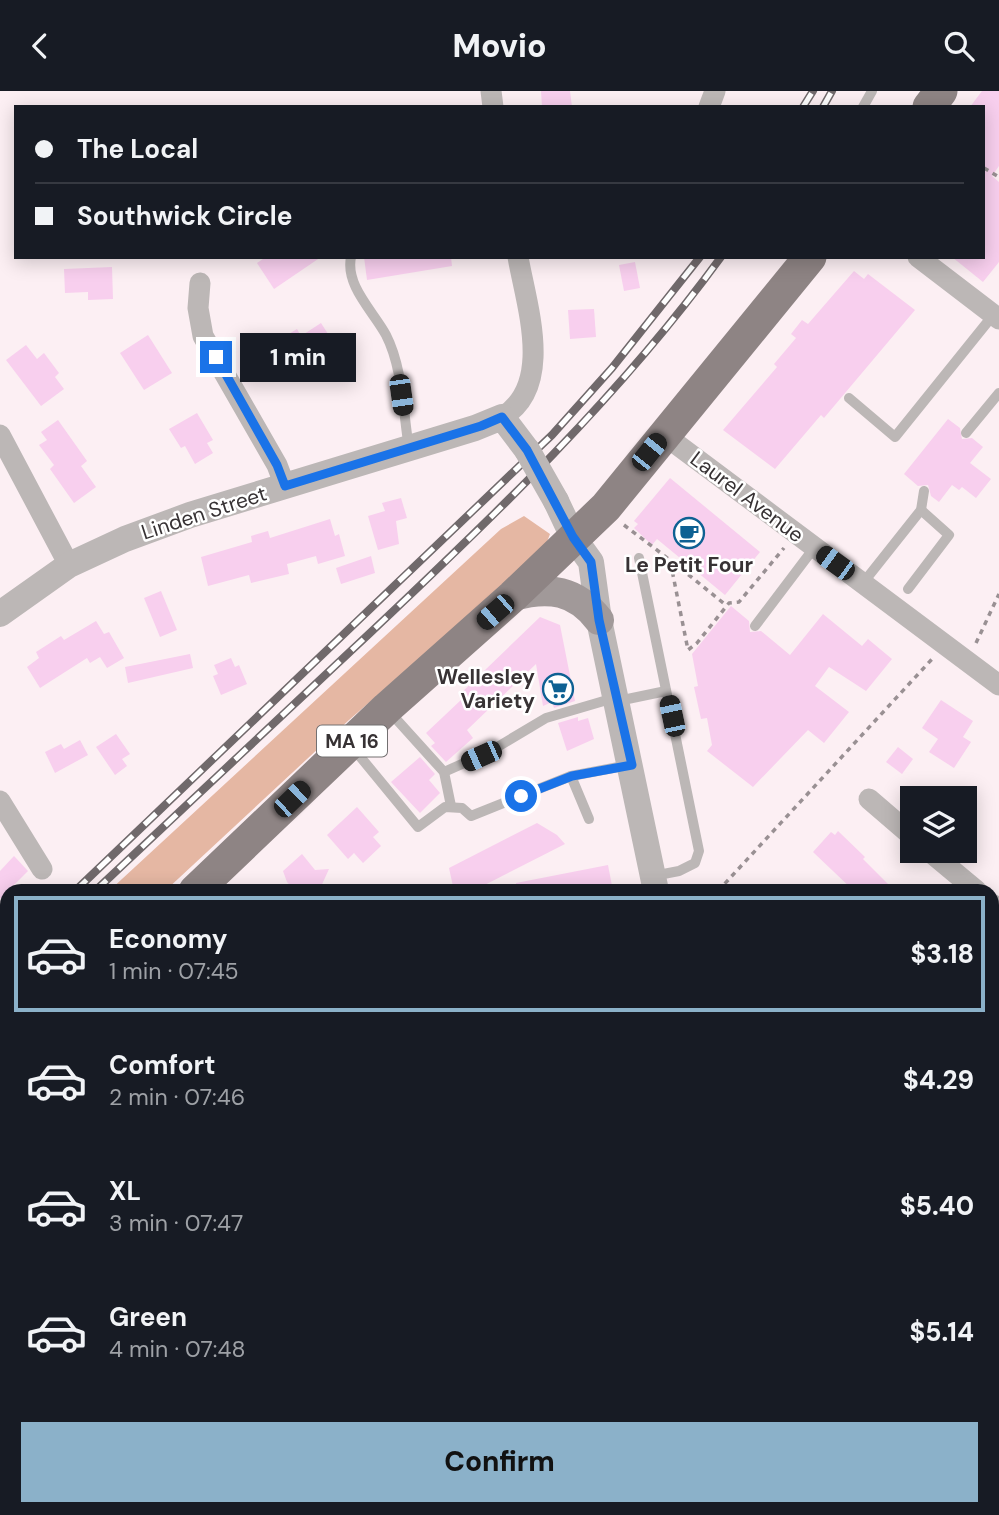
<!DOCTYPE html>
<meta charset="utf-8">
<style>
:root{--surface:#171b24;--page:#20242c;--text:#f1f3f6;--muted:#9ea1a6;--line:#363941;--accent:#8bb1c9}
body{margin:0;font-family:"DM Sans",sans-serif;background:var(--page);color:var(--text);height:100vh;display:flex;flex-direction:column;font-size:26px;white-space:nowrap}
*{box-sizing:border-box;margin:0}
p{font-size:23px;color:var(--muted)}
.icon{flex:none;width:38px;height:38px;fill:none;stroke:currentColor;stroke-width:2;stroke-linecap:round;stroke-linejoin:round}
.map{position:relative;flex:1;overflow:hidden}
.details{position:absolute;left:0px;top:793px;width:999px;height:632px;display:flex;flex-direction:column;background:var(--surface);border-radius:21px 21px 0 0;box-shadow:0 4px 18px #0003}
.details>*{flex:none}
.top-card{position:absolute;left:14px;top:14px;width:971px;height:154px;border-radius:0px;box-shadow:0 4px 18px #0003;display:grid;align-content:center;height:154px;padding:0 21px;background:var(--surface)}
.controls{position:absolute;left:900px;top:695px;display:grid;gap:14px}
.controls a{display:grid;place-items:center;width:77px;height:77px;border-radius:0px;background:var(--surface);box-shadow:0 4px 18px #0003;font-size:35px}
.end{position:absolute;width:32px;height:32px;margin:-16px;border:9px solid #1a73e8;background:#fff;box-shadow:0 0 0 4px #fff}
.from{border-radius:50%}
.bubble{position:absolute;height:49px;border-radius:0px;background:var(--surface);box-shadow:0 4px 18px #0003;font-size:23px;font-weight:800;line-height:49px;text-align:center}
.car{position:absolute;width:21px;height:42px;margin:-21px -10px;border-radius:9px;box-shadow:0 0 5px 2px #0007;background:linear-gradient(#222 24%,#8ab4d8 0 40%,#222 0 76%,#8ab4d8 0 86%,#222 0)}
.top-card b{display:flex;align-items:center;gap:24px;height:66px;font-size:26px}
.top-card b+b{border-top:2px solid var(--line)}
.top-card i{width:18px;height:18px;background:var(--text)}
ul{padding:12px 0 0;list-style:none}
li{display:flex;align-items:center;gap:21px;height:116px;margin:0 14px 10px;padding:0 7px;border:4px solid transparent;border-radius:0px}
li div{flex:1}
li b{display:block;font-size:26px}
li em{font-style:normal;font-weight:800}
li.active{border-color:var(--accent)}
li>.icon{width:63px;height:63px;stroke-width:1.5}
.action{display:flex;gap:14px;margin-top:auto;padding:14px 21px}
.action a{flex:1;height:80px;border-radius:0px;background:var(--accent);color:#111;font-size:28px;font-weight:800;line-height:80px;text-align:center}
header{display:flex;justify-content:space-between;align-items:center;height:91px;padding:0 21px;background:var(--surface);font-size:32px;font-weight:800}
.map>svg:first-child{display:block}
</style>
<header><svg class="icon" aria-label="back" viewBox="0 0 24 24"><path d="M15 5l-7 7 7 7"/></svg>Movio<svg class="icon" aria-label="search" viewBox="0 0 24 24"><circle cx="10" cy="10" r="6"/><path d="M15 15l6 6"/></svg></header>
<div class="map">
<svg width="999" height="1424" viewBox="0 0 999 1424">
<rect width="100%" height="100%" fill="#fceff3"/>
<g fill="#e5b7a3">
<path d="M524 425 550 443 544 459 349 629 165 800H109L501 438Z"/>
<path d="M7 895V947L0 953V901Z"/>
</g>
<g fill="#f8cfee">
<path d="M541 0H570L572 16H542Z"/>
<path d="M982 0H999V75L992 85 999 91V171L983 191 952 166H984V16H970Z"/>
<path d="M266 166H321L274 198 257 172Z"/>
<path d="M364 166H451L452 175 367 189Z"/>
<path d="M635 171 640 197 624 200 619 174Z"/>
<path d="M112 176 113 208 88 209V201L65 202 64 178Z"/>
<path d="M854 180 864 188 868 183 915 219 824 327 821 324 775 378 723 339 777 276 774 273 796 247 791 243 802 229 808 233Z"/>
<path d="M594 218 596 246 570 248 568 219Z"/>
<path d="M321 232 330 246 313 258 318 273 292 290 288 284 283 287 273 272 291 261 282 247 297 238 301 245Z"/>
<path d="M148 244 172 282 144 299 120 262Z"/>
<path d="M26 254 37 268 44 262 59 282 55 286 64 298 41 315 6 269Z"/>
<path d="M197 322 213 349 207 352 213 362 195 373 185 355 181 357 169 338Z"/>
<path d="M948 328 960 337 962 348 972 347 983 356 970 372 991 388 976 407 962 396 959 399 952 394 939 411 931 405 928 394 918 395 904 383Z"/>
<path d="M58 329 87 370 81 375 96 396 74 412 50 378 54 374 39 354 47 349 41 341Z"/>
<path d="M670 387 760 461 725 504 657 448 652 454 634 437 638 433 634 430Z"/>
<path d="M401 407 407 427 396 430 399 453 378 459 368 425 385 420 382 412Z"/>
<path d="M330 428 335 445 339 443 345 465 318 473 316 465 287 473 289 483 251 492 249 484 208 495 201 466 252 451 251 445 268 440 270 447Z"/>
<path d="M371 465 375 482 341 493 336 477Z"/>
<path d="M161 500 177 539 160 546 144 507Z"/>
<path d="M731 515 749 530 750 541 761 540 790 564 823 523 862 555 868 548 892 568 866 600 829 576 815 595 849 621 824 652 808 639 753 696 707 660 712 654 707 627 701 628 694 596 698 595 692 563Z"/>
<path d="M540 526 560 534 575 610 554 617 552 611 543 615 536 573 467 639 473 647 446 671 431 655 435 652 426 642 462 608 459 604Z"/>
<path d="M96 530 104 543 109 541 124 567 107 577 100 566 90 572 87 567 40 597 27 576 39 567 36 561 61 545 64 549Z"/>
<path d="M190 563 193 577 128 592 125 576Z"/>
<path d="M231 567 235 576 239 574 247 593 221 604 213 585 218 583 214 574Z"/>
<path d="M941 609 973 630 963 646 971 651 954 677 929 661 938 648 922 637Z"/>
<path d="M578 626V630L588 627 594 648 567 660 558 632Z"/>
<path d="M116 643 130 663 122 668 127 675 115 684 96 656Z"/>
<path d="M80 649 88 664 55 682 45 661 61 653 64 658Z"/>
<path d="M898 656 913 668 902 683 886 671Z"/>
<path d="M420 666 435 683 429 689 440 702 420 722 391 691Z"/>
<path d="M357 716 379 741 373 746 381 755 363 772 354 762 348 768 327 744Z"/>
<path d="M537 732 557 744 565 753 473 800H454L449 777Z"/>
<path d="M838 740 865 766 863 768 895 800H854L813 761 831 741 835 744Z"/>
<path d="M302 763 315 779 329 778 319 800H295L287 791 283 780Z"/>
<path d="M14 765 28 780 0 808V780Z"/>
<path d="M608 774 613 800H516V792Z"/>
</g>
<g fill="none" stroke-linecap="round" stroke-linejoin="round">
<g stroke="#999093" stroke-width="3.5" stroke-dasharray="5 5" stroke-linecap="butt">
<path d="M984 77 999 86"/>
<path d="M624 434 670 469 688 559 697 552 729 512 739 511 784 457"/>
<path d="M671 477 679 476 727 515"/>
<path d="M976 552 999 503"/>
<path d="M718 800 933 567"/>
<path d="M0 1377 7 1371"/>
</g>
<g stroke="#bcb7b6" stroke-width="10">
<path d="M863 16 872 0"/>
<path d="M351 166C345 195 374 221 386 244 403 277 403 322 409 357"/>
<path d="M849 307 895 346 994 223"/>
<path d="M966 342 999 302"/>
<path d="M639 467 699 760 695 772 679 780 653 785"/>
<path d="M863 492 921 419 924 400"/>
<path d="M908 498 949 444 921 419"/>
<path d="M755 535 814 457"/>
<path d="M618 610 666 600"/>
<path d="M388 619 444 681 451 715"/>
<path d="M353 657 418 736 445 716 462 717 471 725 571 685 629 674"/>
<path d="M444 681 489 661 546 627 614 607"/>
<path d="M571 685 589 728"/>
</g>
<g stroke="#bcb7b6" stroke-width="21">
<path d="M491 0 493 16"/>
<path d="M709 16 715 0"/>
<path d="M918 166 999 228"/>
<path d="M200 192 198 217 203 245 277 374 285 395"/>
<path d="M502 326C555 295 526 213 518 166"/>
<path d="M663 343 999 594"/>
<path d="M0 344 69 474"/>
<path d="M869 708 912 745"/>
<path d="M0 710 42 778"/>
<path d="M929 760 977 800"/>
<path d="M992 813 999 819"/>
<path d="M167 1418 168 1424"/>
<path d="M664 1424 667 1418"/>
</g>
<g stroke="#bcb7b6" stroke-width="26">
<path d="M556 410 573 446 591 471 599 529 656 800"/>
<path d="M0 523 69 474 125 448 190 424 475 337 502 326 527 359"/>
<path d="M992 1155 999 1160"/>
</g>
<path stroke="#a19999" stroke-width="30" d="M513 505C549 495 576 499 599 529"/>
<g stroke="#8e8484" stroke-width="33">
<path d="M929 16 941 0"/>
<path d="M195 800 387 617 513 505 606 416 810 166"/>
<path d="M0 980 7 974"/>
</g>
<g stroke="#70696b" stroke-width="8">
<g id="rail">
<path d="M803 16 813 0"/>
<path d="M823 16 832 0"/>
<path d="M75 800 552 344 612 277 700 166"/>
<path d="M95 800C187 714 278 628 370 542 495 424 619 306 721 166"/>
<path d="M0 871 7 865"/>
<path d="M0 889 7 882"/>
</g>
</g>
<use href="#rail" stroke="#fff" stroke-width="5" stroke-dasharray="16" stroke-linecap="butt"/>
<path stroke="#bcb7b6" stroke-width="26" d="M527 359 556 410"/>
</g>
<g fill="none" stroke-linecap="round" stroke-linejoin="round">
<path stroke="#1a73e8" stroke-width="9" d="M216 266 277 374 285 395 481 335 502 326 527 359 573 446 591 471 599 529 632 674 572 685 521 705"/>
</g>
<defs>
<g id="cafe-ring" transform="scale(1.575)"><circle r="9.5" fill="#fff" stroke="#0e6193" stroke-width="1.5"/><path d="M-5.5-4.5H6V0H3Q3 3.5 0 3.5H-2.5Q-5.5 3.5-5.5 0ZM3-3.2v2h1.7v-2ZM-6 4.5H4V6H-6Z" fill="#0e6193"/></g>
<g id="supermarket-ring" transform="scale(1.575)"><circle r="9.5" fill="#fff" stroke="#0e6193" stroke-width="1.5"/><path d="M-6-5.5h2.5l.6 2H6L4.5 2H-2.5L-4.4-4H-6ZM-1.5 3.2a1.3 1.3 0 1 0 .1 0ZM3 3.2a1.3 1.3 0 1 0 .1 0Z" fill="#0e6193"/></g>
</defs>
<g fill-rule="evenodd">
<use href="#cafe-ring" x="689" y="442"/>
<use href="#supermarket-ring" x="558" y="598"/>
</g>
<g text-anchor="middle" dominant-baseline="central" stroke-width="5" stroke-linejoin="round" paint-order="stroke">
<rect fill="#fff" stroke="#737071" stroke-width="2" x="317" y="634.5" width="70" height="31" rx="5"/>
<g font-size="19" font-weight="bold" fill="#373234">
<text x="352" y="650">MA 16</text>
</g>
<g font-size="21" fill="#373234" stroke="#fff">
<text transform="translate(747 406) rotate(37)">Laurel Avenue</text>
<text transform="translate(204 422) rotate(-18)">Linden Street</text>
</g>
<g font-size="21" font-weight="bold" fill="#373234" stroke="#fff">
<text x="689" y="474">Le Petit Four</text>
<text x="535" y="586" text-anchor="end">Wellesley<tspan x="535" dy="24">Variety</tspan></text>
</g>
</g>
</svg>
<div class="controls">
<a><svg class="icon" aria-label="layers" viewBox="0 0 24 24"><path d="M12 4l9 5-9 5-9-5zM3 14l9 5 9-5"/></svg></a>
</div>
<i class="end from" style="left:521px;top:705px"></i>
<i class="end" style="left:216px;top:266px"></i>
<div class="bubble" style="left:240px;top:242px;width:116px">1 min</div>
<i class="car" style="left:401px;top:304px;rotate:172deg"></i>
<i class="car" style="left:649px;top:361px;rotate:39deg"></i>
<i class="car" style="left:835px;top:472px;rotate:306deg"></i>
<i class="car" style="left:495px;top:521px;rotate:229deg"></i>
<i class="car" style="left:672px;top:625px;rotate:348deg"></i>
<i class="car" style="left:481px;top:665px;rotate:246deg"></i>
<i class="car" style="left:292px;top:708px;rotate:46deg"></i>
<div class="top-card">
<b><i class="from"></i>The Local</b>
<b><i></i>Southwick Circle</b>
</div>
<section class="details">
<ul>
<li class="active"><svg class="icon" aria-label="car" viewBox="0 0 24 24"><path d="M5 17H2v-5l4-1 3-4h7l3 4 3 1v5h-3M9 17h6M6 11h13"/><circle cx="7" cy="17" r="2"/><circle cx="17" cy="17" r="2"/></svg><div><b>Economy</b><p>1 min · 07:45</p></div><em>$3.18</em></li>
<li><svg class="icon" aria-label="car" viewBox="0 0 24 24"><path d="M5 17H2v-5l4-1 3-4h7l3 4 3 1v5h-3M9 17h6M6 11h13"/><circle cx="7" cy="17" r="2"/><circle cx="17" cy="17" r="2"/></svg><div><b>Comfort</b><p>2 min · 07:46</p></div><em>$4.29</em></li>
<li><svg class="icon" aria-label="car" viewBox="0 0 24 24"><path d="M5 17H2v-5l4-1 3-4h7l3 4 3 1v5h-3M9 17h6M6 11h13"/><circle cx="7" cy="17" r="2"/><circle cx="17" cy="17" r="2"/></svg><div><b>XL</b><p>3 min · 07:47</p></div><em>$5.40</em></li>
<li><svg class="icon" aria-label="car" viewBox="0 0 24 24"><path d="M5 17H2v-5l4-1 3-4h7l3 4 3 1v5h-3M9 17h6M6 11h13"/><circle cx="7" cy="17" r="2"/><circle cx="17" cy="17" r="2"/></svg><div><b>Green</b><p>4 min · 07:48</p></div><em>$5.14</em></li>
</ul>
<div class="action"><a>Confirm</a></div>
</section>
</div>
